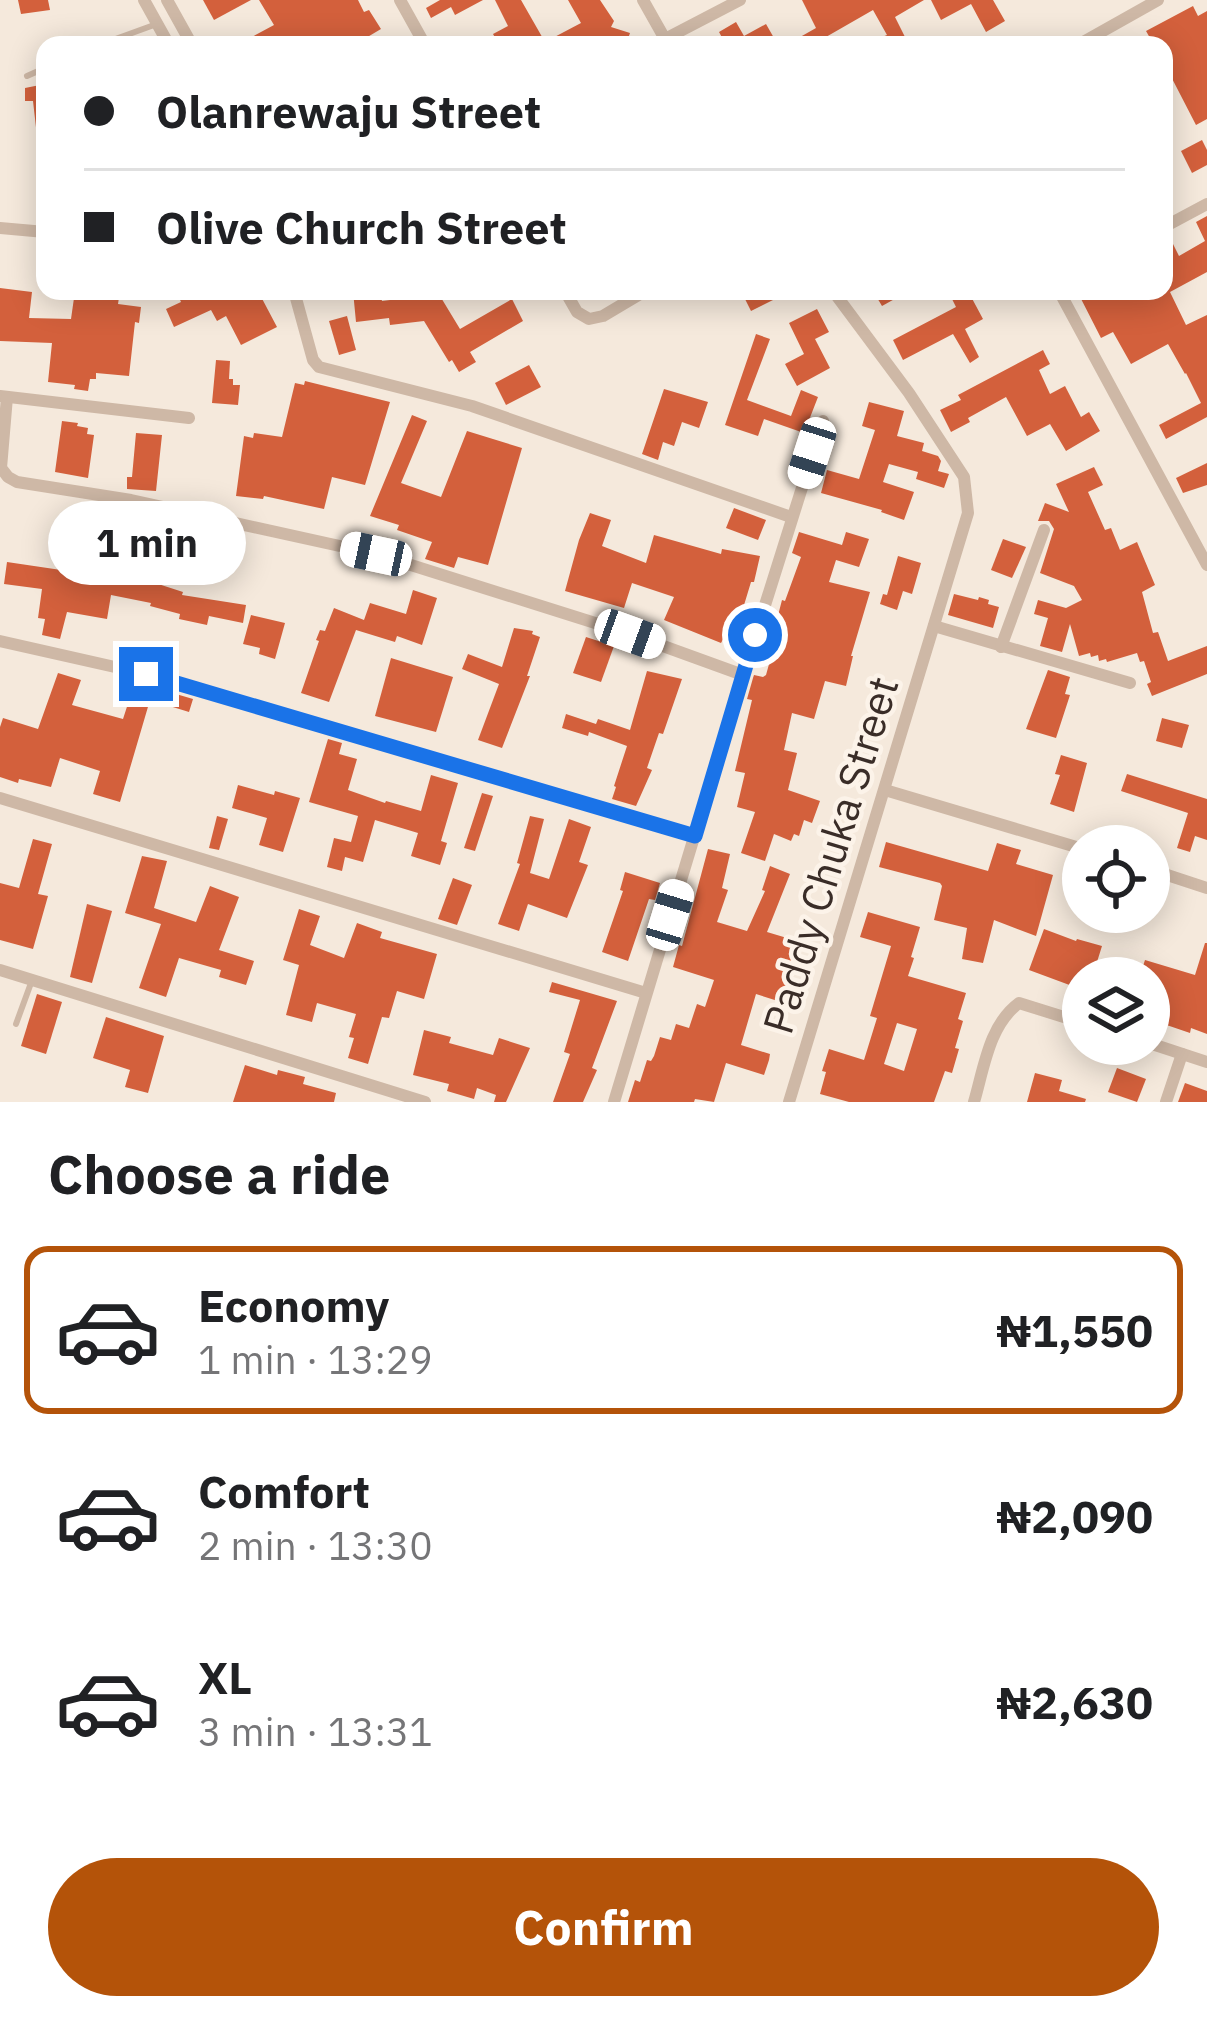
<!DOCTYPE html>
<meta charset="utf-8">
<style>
:root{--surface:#fff;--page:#f6f6f6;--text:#202124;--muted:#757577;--line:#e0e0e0;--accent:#b45309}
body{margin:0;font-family:"IBM Plex Sans",sans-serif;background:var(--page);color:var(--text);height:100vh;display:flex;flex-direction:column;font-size:45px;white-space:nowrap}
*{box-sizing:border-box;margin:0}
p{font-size:39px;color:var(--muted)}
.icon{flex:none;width:66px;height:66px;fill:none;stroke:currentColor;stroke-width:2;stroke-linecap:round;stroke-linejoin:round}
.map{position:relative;height:1102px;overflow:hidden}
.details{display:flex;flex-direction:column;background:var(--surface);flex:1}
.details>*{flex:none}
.banner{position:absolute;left:36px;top:36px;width:1137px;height:264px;border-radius:24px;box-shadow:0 6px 30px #0003;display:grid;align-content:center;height:264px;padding:0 48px;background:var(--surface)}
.tools{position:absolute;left:1062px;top:825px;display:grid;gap:24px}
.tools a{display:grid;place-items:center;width:108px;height:108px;border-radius:50%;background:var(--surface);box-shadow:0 6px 30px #0003;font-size:60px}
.end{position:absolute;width:54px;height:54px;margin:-27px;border:15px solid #1a73e8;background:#fff;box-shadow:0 0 0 6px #fff}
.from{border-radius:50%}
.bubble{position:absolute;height:84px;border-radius:42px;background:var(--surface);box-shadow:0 6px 30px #0003;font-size:39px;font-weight:800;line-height:84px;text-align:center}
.car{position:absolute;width:36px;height:72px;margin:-36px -18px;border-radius:15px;box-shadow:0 0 9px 3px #0007;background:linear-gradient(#fff 24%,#345 0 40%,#fff 0 76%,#345 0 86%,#fff 0)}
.banner b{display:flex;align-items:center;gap:42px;height:114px;font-size:45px}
.banner b+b{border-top:3px solid var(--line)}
.banner i{width:30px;height:30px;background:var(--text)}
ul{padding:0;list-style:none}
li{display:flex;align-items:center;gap:36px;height:168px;margin:0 24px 18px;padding:0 24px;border:6px solid transparent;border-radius:24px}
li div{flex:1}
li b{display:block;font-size:45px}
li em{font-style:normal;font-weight:800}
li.active{border-color:var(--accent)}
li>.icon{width:108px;height:108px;stroke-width:1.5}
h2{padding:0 48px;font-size:54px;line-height:144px}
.cta{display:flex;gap:24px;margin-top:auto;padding:24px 48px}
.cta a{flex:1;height:138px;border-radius:72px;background:var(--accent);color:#fff;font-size:48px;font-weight:800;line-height:138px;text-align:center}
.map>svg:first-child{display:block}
</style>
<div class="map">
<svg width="1207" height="1102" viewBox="0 0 1207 1102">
<rect width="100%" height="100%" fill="#f5e9dc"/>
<g fill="#d3603c" fill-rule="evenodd">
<path d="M18 0H48L50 10 21 14Z"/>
<path d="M203 0H251L214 20Z"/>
<path d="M259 0H358L364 12 369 10 381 29 354 45H237L274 25Z"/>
<path d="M440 0H483L455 15 451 7 431 18 426 8Z"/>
<path d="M495 0H521L545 42 581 23 568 0H600L614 21 611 27 630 33 626 45H499L493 34 508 26Z"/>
<path d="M802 0H924L895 17 909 45H885L882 37 887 35 873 10 812 45H786L816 28Z"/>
<path d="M931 0H993L1005 21 986 32 971 4 941 20Z"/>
<path d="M1193 6 1198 16 1207 11V119L1196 125 1164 63V45H1154L1146 31Z"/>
<path d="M736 22 744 36 766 24 778 45H726L719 32Z"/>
<path d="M45 84V144L38 145 33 101H25V88Z"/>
<path d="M1202 140 1207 150V165L1192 173 1181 151Z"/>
<path d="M1207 216V272L1170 292 1186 325 1207 315V417L1166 439 1159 425 1201 403 1186 373 1185 374 1168 344 1131 364 1113 332 1101 338 1077 291H1164V237L1169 236 1179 256 1205 241 1196 222Z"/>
<path d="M0 288 32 292 29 318 71 319 75 291H120L118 304 141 307 139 323 135 322 129 376 96 373V379H90L88 391 74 389 75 385 48 382 52 343 0 341Z"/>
<path d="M176 291H192L194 296 204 291H258L277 327 241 345 226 316 217 321 211 310 174 327 166 309 181 302Z"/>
<path d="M353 291H366L367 299 381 297 382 301 422 296 437 291 460 329 512 299 523 321 470 352 476 362 459 372 452 360 449 362 424 321 390 325 389 318 356 322Z"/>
<path d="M741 291H791L751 311Z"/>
<path d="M873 291H909L882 306Z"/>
<path d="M948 291H968L983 319 965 329 979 357 970 363 953 334 903 360 893 340 956 307Z"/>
<path d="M817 309 829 332 815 339 830 368 797 386 785 364 804 354 789 323Z"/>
<path d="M347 316 356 350 339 355 329 321Z"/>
<path d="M756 334 770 339 747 400 791 416 801 390 818 397 804 433 764 419 758 436 725 425Z"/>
<path d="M1043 350 1050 364 1039 370 1050 394 1065 386 1081 417 1089 412 1100 431 1066 451 1050 424 1027 436 1006 397 968 418 970 422 951 432 940 410 961 400 958 395Z"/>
<path d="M216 360 230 361 229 379H233V385H240L238 405 212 403Z"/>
<path d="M529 365 541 387 506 405 495 383Z"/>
<path d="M305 381 390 402 365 485 332 477 324 509 264 496 263 499 236 496 244 436 253 438 254 433 282 437 295 383 304 385Z"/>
<path d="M664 389 708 402 699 428 682 422 674 446 663 442 658 460 642 454Z"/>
<path d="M869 402 904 411 897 436 924 443 922 451 938 456 941 461 938 471 949 474 944 488 916 479 918 472 889 464 883 482 914 492 904 520 881 512 882 510 821 493 827 470 859 479 875 430 862 426Z"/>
<path d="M412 415 427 421 401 483 441 497 467 431 522 448 488 565 458 557 454 568 425 559 432 542 397 530 399 525 370 516Z"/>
<path d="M62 421 78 423 77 426 88 428 87 434 94 435 88 478 55 472Z"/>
<path d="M136 433 162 435 156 491 127 489V477H132Z"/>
<path d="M1207 463V485L1183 493 1176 478Z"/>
<path d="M1094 467 1103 485 1088 492 1105 530 1111 528 1120 550 1137 542 1155 585 1142 592 1153 633 1158 632 1168 661 1207 646V674L1152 696 1147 684 1151 682 1144 661 1140 662 1137 653 1107 662 1106 659 1099 661 1098 655 1091 657 1090 653 1079 656 1070 624 1062 652 1040 646 1048 618 1034 614 1038 600 1066 608 1082 600 1074 586 1040 573 1054 529 1049 521H1038L1045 503 1069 512 1056 484Z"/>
<path d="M101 506 118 509 114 575 149 581 183 592 182 595 246 605 243 623 209 616 207 625 179 619 180 614 150 606 151 603 111 595 107 619 67 612 60 639 42 635 45 619 38 618 42 589 4 584 7 562 61 570 67 523 72 524 73 508 101 510Z"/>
<path d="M734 508 766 520 758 540 726 528Z"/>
<path d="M590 513 611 520 602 546 646 563 654 535 721 554 722 549 760 556 754 582H751L741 615 737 613 721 643 664 620 674 597 632 583 624 608 565 591 579 540Z"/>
<path d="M799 532 842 545 846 532 869 539 859 567 836 560 829 582 870 592 851 656H853L846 686 825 681 814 719 792 713 784 750 797 753 788 790 820 801 812 823 804 820 799 836 794 834 791 841 774 834 765 861 741 853 755 812 737 807 745 773 735 771 752 700 747 699 753 678 754 675 763 677 766 675 779 628 775 627 782 600 785 601 801 557 792 553Z"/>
<path d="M1003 539 1026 547 1012 578 991 570Z"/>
<path d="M898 556 921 563 912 594 903 591 897 610 880 604 883 594 887 595Z"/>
<path d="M413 590 437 598 422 645 397 636 395 642 356 630 329 702 301 693 319 641 316 640 320 630 325 631 334 608 364 620 370 603 406 614Z"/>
<path d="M954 594 978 600 979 597 989 600 988 604 999 607 993 628 948 615Z"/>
<path d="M251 615 285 623 275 659 259 654 260 648 243 644Z"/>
<path d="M514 628 533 631 532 634 540 637 527 676H530L502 748 478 740 499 684 462 669 468 654 502 667Z"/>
<path d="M586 637 614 646 601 682 573 673Z"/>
<path d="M391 658 453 677 436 732 375 716Z"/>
<path d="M1048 670 1070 677 1065 694 1070 695 1056 738 1026 729Z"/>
<path d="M647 671 682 679 663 734 659 733 647 768 652 770 636 806 612 799 616 787 614 786 627 746 589 732 588 736 562 728 566 714 596 724 598 719 630 730Z"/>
<path d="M58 673 81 680 72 705 123 719 135 682 193 699 189 712 150 700 120 802 93 794 100 771 60 758 51 787 19 779 18 783 0 777V727L3 718 38 729Z"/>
<path d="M1162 718 1189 725 1182 748 1156 741Z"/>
<path d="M328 739 342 743 339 754 357 759 348 790 385 803 386 801 421 811 431 775 458 783 441 841 447 843 440 865 411 856 418 833 375 820 363 862 345 857 342 871 327 867 334 838 351 842 358 816 309 802Z"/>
<path d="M1061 755 1087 763 1074 812 1050 804 1060 775 1055 774Z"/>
<path d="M1127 774 1207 799V840L1195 836 1190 852 1177 848 1188 813 1121 791Z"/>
<path d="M238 785 274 795 275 791 300 798 283 852 259 845 267 818 232 808Z"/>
<path d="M482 793 493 796 475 851 464 848Z"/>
<path d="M217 816 228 819 219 850 209 848Z"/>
<path d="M530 816 544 819 530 873 549 879 569 819 591 827 579 862 588 865 567 918 528 904 519 931 498 924 520 864 517 863Z"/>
<path d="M33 839 52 844 38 894 48 896 33 949 0 940V883L19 888Z"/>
<path d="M886 842 988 871 997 843 1021 850 1016 864 1053 875 1036 936 994 920 983 963 962 959 967 928 934 920 942 886 940 883 879 867Z"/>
<path d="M708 849 730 854 722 888 728 890 717 922 747 931 765 891 762 890 770 866 790 874 767 932 797 941 790 966 796 968 791 984 787 983 781 1002 756 994 741 1045 770 1054 769 1060 764 1075 726 1063 714 1102 695 1099 694 1102H628L635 1080 640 1082 647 1060 651 1061 654 1056 660 1037 671 1040 676 1024 689 1028 697 1004 705 1007 714 980 673 967 679 945 682 946Z"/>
<path d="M142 856 167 861 154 908 196 922 210 886 239 897 219 950 254 961 246 985 219 977 221 970 179 958 166 997 139 988 161 924 125 913Z"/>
<path d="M625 872 660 883 655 900 649 899 628 961 602 952 623 891 620 890Z"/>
<path d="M453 878 472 885 457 925 438 919Z"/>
<path d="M87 904 112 911 92 983 70 977Z"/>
<path d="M299 909 320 916 310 945 344 958 357 923 382 932 380 938 437 954 424 999 397 991 389 1018 382 1017 368 1064 348 1058 354 1038 349 1037 356 1014 317 1003 312 1022 286 1015 299 965 283 960Z"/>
<path d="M868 912 920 927 911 957 914 958 908 976 966 993 958 1019 963 1021 955 1048 959 1049 952 1073 945 1071 934 1102H849L820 1094 826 1072 822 1071 829 1049 864 1060 877 1018 870 1016 891 946 860 937ZM897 1023 917 1029 904 1071 884 1064Z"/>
<path d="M1044 929 1076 941 1077 939 1102 946 1092 978H1083V990L1029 970Z"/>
<path d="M1205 943H1207V1034L1191 1028 1190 1033 1149 1019V978H1139L1145 960 1195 975Z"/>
<path d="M552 982 617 1001 592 1068 597 1070 583 1102H553L570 1054 564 1052 580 1000 549 992Z"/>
<path d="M37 994 62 1002 46 1054 21 1046Z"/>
<path d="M106 1017 164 1036 148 1093 125 1087 130 1070 93 1058Z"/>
<path d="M424 1030 451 1037 449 1043 493 1055 499 1038 530 1048 506 1102H494L496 1095 477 1088 474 1099 447 1091 449 1084 413 1075Z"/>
<path d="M245 1065 277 1075 278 1070 305 1077 303 1084 336 1093 334 1102H233Z"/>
<path d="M1117 1068 1146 1079 1137 1102 1108 1092Z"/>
<path d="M1035 1073 1062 1080 1059 1091 1086 1099 1085 1102H1027Z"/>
<path d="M1185 1083 1207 1091V1102H1178Z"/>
</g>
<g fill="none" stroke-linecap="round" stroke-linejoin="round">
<g stroke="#ceb8a6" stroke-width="6">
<path d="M99 45 154 25"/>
<path d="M27 76 45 68"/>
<path d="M16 1024 31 983"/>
</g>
<g stroke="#ceb8a6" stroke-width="12">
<path d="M144 0 169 45"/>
<path d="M167 0 192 45"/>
<path d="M400 0 425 45"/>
<path d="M643 0 665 39 740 0"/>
<path d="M1078 45 1158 0"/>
<path d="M1164 227 1207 204"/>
<path d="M0 228 45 232"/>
<path d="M166 291V294"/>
<path d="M294 291 313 360 319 367 472 406 791 517"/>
<path d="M565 291 577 312 589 319 603 316 645 291"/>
<path d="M1059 291 1207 565"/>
<path d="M0 396 189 418"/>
<path d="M7 397 1 468 8 477 17 482 131 500 376 554 630 634 743 675"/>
<path d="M934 626 1130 683"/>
<path d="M0 641 146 674 695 836"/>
<path d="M1001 647 1044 530"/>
<path d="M885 790 1083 849"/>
<path d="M0 798 646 993"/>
<path d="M1149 869 1207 888"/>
<path d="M0 970 425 1102"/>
<path d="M1149 1043 1207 1062"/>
<path d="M614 1102 743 675 823 421"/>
<path d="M789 1102 968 513 964 477 909 393 833 291"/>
<path d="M974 1102C984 1068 989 1025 1019 1003L1083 1023"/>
<path d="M1166 1102 1182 1054"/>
</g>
</g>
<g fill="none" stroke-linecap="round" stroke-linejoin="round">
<path stroke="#1a73e8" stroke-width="15" d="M146 674 695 836 755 635"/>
</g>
<g text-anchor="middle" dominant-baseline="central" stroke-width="9" stroke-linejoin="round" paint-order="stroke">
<g font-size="42" fill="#3a2d28" stroke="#fcf3e9">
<text transform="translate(830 855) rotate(-73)">Paddy Chuka Street</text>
</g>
</g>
</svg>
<div class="tools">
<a><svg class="icon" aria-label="locate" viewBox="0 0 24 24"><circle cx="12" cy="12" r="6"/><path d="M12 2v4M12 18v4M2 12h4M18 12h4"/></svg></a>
<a><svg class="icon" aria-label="layers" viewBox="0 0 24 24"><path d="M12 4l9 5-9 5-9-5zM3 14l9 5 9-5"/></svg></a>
</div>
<i class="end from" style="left:755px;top:635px"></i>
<i class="end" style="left:146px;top:674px"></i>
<div class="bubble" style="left:48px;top:501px;width:198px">1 min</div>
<i class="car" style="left:812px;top:453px;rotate:198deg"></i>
<i class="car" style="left:376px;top:554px;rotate:282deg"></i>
<i class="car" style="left:630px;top:634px;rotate:110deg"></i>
<i class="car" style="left:670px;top:915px;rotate:17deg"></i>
<div class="banner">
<b><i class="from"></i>Olanrewaju Street</b>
<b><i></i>Olive Church Street</b>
</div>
</div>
<section class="details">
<h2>Choose a ride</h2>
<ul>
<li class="active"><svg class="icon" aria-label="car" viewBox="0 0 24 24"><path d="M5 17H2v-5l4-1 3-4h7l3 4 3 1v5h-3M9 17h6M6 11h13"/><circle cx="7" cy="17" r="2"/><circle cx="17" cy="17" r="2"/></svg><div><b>Economy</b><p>1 min · 13:29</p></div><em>₦1,550</em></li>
<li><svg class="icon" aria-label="car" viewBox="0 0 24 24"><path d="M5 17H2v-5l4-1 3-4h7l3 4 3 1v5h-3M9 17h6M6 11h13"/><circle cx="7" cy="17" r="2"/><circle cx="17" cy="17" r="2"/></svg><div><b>Comfort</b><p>2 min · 13:30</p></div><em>₦2,090</em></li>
<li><svg class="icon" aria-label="car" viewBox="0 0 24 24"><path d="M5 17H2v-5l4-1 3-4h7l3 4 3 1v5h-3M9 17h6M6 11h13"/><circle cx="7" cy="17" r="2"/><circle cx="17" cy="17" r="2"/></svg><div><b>XL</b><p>3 min · 13:31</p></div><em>₦2,630</em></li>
</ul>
<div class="cta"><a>Confirm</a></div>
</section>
